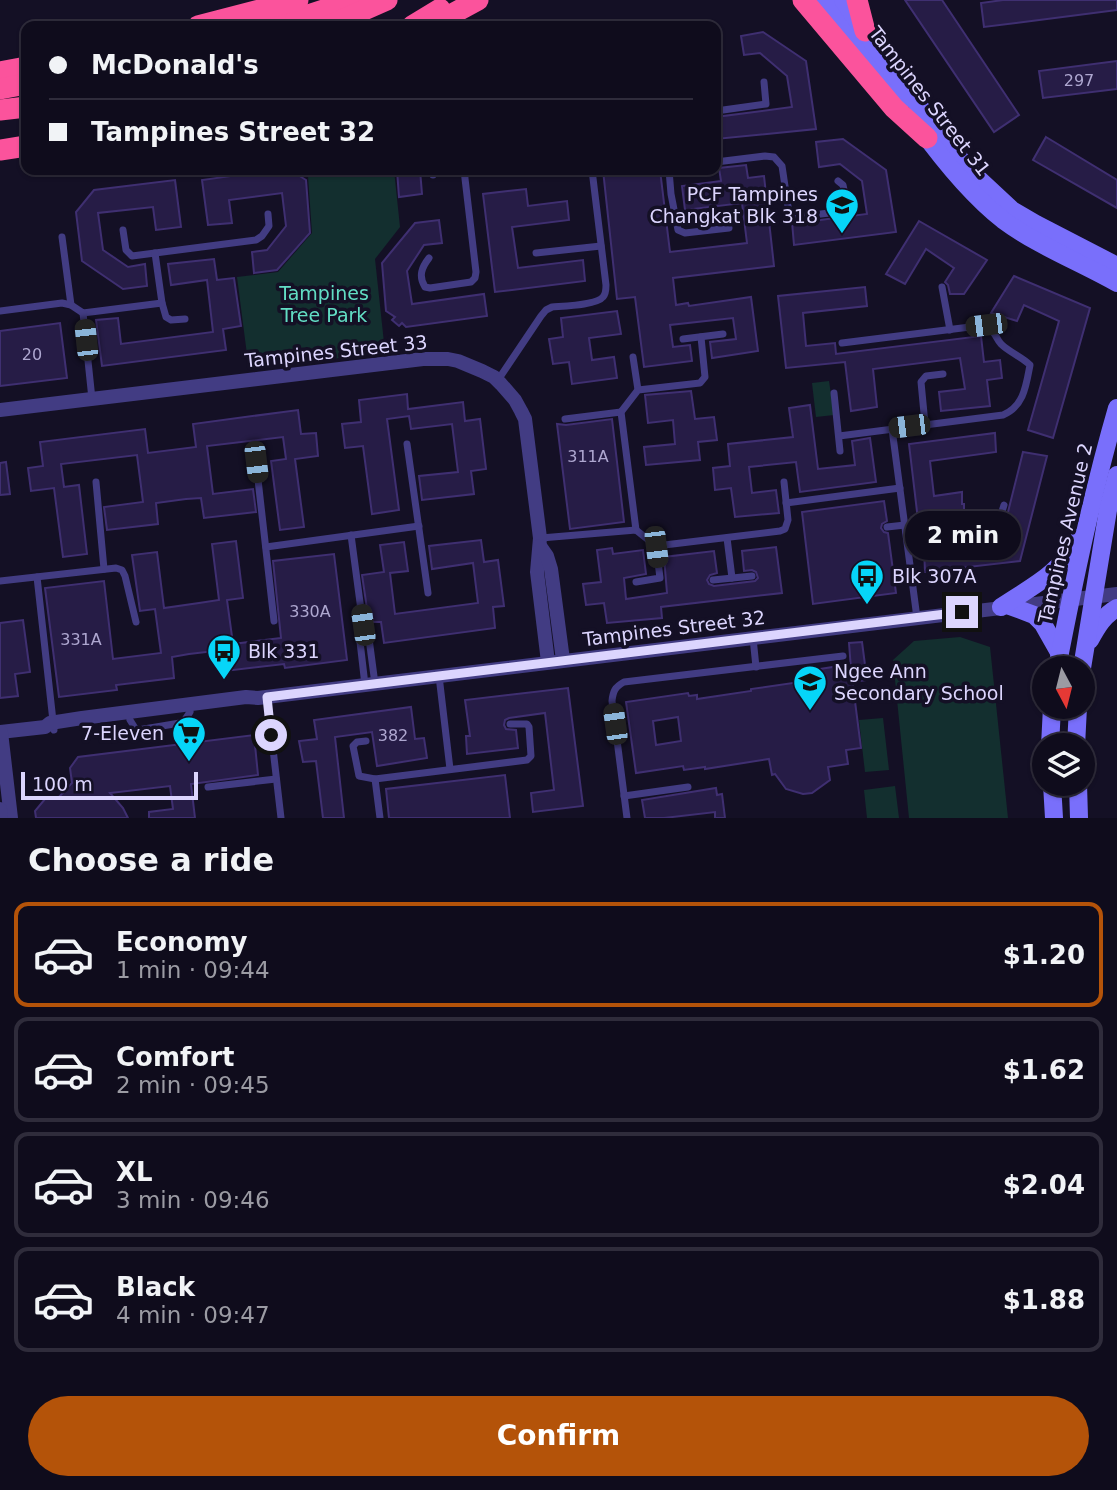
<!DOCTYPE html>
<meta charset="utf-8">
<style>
:root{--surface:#0f0c1c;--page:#1d1a29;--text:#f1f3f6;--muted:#9b9ba3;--line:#2f2c3b;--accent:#b45309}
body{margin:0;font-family:"DejaVu Sans",sans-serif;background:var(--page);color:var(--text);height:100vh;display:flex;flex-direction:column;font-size:26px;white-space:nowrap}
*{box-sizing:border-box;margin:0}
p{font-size:23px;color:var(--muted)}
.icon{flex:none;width:38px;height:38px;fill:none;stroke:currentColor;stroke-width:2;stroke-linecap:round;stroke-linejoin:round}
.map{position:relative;height:818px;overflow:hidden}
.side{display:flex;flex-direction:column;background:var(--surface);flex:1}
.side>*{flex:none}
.hud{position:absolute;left:21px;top:21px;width:700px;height:154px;border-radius:14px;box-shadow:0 2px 5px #0004,0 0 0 2px var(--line);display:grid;align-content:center;height:154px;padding:0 28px;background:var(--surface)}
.needle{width:46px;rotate:173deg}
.controls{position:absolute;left:1032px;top:656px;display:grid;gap:14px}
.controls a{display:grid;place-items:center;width:63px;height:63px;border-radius:50%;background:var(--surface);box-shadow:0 2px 5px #0004,0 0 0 2px var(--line);font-size:35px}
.scale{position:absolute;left:21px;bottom:18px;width:177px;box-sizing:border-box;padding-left:7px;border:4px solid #dcd5fe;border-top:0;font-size:19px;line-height:24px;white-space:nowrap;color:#dcd5fe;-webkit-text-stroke:5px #141025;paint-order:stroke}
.end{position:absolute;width:32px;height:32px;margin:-16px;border:9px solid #dcd5fe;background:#111;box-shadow:0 0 0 4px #111}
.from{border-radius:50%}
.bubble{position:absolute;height:49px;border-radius:24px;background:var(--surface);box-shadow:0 2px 5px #0004,0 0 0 2px var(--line);font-size:23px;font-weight:700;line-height:49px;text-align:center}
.car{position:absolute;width:21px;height:42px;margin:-21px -10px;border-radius:9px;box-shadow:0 0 5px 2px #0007;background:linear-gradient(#222 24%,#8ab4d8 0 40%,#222 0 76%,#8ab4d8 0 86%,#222 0)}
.hud b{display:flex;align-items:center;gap:24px;height:66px;font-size:26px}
.hud b+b{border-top:2px solid var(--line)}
.hud i{width:18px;height:18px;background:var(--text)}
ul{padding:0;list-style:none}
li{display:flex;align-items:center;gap:21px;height:105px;margin:0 14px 10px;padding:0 14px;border:4px solid var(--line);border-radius:14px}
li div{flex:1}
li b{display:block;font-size:26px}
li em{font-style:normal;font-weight:700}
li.on{border-color:var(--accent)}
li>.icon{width:63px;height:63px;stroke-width:1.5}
h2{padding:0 28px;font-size:32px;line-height:84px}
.primary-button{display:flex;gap:14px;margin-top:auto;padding:14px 28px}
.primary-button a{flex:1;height:80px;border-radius:42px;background:var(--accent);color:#fff;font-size:28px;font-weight:700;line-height:80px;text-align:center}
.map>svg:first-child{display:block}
</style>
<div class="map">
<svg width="1117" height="818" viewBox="0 0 1117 818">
<rect width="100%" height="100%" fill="#141025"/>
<g fill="#132f2f">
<path d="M296 170H394L400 227 375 259 385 352 249 370 237 277 278 272 312 233 308 176Z"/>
<path d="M829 381 834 415 816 417 812 383Z"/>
<path d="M960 637 990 647 1008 818H909L893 660 914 641Z"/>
<path d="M883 718 889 770 865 772 859 720Z"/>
<path d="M895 786 899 818H867L864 790Z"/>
</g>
<g fill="#261c46" stroke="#3f2f71" stroke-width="2" fill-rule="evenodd">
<path d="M905 0H942L1019 115 994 132Z"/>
<path d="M1003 0H1117V10L984 27 981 3Z"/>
<path d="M763 32 806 61 816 129 716 139V117L792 107 787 76 760 53 744 55 741 36Z"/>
<path d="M1117 61V89L1043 98 1039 71Z"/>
<path d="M1046 137 1117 180V208L1033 160Z"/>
<path d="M843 139 886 170 896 232 794 245 792 222 797 223 867 214 862 181 840 164 819 167 816 142Z"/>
<path d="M746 165 748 178 764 176 774 266 673 278 676 305 688 303 689 306 751 297 758 351 712 358 710 342 736 339 733 318 670 325 673 347 690 345 692 361 644 367 635 297 617 299 603 170H660L670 252 747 243 742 203 685 210 682 186 721 181 719 168Z"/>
<path d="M273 170H290L306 180 310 233 277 270 254 273 252 252 267 250 286 226 282 193 229 200 232 223 208 225 202 180Z"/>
<path d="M397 170H420L422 194 399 197Z"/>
<path d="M175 180 181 227 156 230 153 207 98 213 103 250 128 267 145 264 147 286 123 289 82 261 76 212 94 190Z"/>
<path d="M526 189 528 206 567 201 569 220 512 227 518 268 583 260 585 281 495 292 483 194Z"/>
<path d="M439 220 442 243 424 245 407 271 412 304 484 294 487 316 406 327 402 323 399 326 392 320 395 317 386 311 382 263 415 223Z"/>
<path d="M919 221 987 260 964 294H950L948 285 945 282 954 268 926 249 905 284 886 274Z"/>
<path d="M214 259 217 280 234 278 241 326 223 329 226 350 102 366 96 320 118 318 121 344 213 332 207 280 171 285 168 264Z"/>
<path d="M1014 276 1090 308 1053 438 1028 430 1059 321 1024 305 1017 321 991 313Z"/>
<path d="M865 287 867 306 803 313 806 346 835 343 836 354 981 336 984 362 1000 360 1002 378 987 380 990 406 941 411 939 392 965 389 960 358 873 369 877 407 851 411 845 362 786 368 778 296Z"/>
<path d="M617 311 621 334 589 338 592 360 614 357 617 378 572 384 569 362 553 364 549 339 563 337 561 318Z"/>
<path d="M60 323 67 378 0 386V331Z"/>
<path d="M691 391 695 419 714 417 717 440 698 442 700 460 646 465 644 447 675 444 673 420 648 423 645 395Z"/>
<path d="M407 394 408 409 463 402 465 421 480 419 486 469 471 471 474 494 422 500 419 476 458 472 452 424 411 429 409 416 387 419 399 510 372 514 363 446 345 448 342 424 361 422 359 400Z"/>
<path d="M810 405 818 469 855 465 852 441 870 438 876 482 800 492 796 462 749 467 752 493 776 490 779 513 735 517 731 488 715 490 713 468 730 466 728 444 793 437 789 408Z"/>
<path d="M298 410 301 434 316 433 318 456 295 459 304 527 280 530 271 461 286 459 283 437 207 446 213 494 253 489 256 512 204 518 201 498 186 499 156 503 158 524 107 530 104 507 143 502 137 455 61 464 64 487 79 485 87 554 63 557 54 488 31 491 28 468 43 466 40 442 145 429 148 453 196 447 193 424Z"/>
<path d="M612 419 624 522 570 529 557 424 566 425Z"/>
<path d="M995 433 996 452 930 461 934 496 962 492V504H964V514L918 520 909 444Z"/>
<path d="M1023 452 1047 456 1020 561 925 572 924 548 1001 540Z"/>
<path d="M6 462 10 494 0 495V463Z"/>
<path d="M884 501 887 521 882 524 881 528 884 532 888 533 896 593 813 604 802 512Z"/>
<path d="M481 540 484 562 498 560 504 606 493 607 495 628 384 643 381 622H369L362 575 384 572 380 545 404 542 408 571 390 573 395 614 478 603 473 563 432 569 429 546Z"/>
<path d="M236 541 243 598 227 600 233 644 281 638 273 561 334 554 347 660 285 668 284 664 225 671 223 650 189 654 172 657 174 678 116 685 117 690 59 697 45 588 104 581 113 659 161 653 155 609 140 611 132 555 157 552 164 608 199 603 219 600 212 544Z"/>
<path d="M776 547 782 593 661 607 662 618 607 623 604 603 586 605 583 584 601 582 597 550 612 548 613 554 643 550 646 574 624 578 626 599 667 593 664 557 714 551 717 573 710 575 707 580 709 584 714 586 755 581 758 578 756 572 752 570 744 571 742 551Z"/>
<path d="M23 620 30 672 15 674 18 696 0 698V623Z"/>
<path d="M862 642 867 680 852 682 849 643Z"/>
<path d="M833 667 834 679 852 678 861 748 846 750 848 764 828 767 830 780 812 793 803 794 786 789 775 774 772 775 769 759 705 769V767L684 770 683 766 636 773 626 702 688 693 689 696 697 695V699L751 691V689L814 680 813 670ZM678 717 681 741 656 745 653 721Z"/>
<path d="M568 688 583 806 533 812 531 793 554 790 545 713 509 718 505 720 504 725 506 729 516 730 518 748 467 754 466 736H470L465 700Z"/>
<path d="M411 707 415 739 424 738 427 758 377 766 372 732 335 737 344 818H323L316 761 303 762 299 741 317 739 314 720Z"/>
<path d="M254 735 258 775 191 784 195 818H149V812L173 809 170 786 110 793 123 808 128 818H36L35 811 45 799 58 798 72 783 70 768 78 757Z"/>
<path d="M505 775 510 818H389L386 789Z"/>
<path d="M716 788 717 795 722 794 725 818H715V812L664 818H645L642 800Z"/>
</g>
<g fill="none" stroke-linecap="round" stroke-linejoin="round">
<g stroke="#423c83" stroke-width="7">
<path d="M716 111 766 104 764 82"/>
<path d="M716 162 765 156 774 157 782 166 789 213 796 217 846 211 848 209 843 185 838 181"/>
<path d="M433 170V175"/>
<path d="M669 170 671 194 678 230 685 233 729 228"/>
<path d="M465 174 496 170"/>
<path d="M123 230 126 250 132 256 256 240 262 236 269 226 268 214"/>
<path d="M62 237 71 305"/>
<path d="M155 253 162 303 166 317 171 320 185 319"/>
<path d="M536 253 601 246"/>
<path d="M429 258C422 267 418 276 425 287L430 288 471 282 475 278 476 272 464 170"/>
<path d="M942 287 950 330"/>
<path d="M0 311 62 303 71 305 83 313 162 303"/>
<path d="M83 313 92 399"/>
<path d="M683 339 723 334"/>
<path d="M633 357 638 390"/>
<path d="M498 380 541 316 546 310 552 307C563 306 597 305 603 297 606 294 606 289 606 285L592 170"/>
<path d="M834 393 840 451"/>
<path d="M565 419 621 412"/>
<path d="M925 424 921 382 926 376 943 374"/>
<path d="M892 429 917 618"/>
<path d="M839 436 1003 415C1024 406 1026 386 1030 365 1022 357 1009 352 1001 344 995 337 994 329 986 325L842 343"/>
<path d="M407 444 428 593"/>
<path d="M256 462 274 621"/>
<path d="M96 482 104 569"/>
<path d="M786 503 900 488"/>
<path d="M887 527 905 525"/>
<path d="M636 530 621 412 638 390 700 383 705 377 701 337"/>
<path d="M906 532 992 522 1000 518 1004 505"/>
<path d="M351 535 363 625 368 631 375 684"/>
<path d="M541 538 636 530 656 546 660 578 636 582"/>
<path d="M727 538 732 578"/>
<path d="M656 546 780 531 785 529 788 520 784 482"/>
<path d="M266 547 419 526"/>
<path d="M37 577 54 730"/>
<path d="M713 580 752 576"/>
<path d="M0 581 116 568 122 570 125 576 136 622"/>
<path d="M363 625 359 633 365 685"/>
<path d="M753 638 756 667"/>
<path d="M439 676 450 769"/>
<path d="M267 697 281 818"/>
<path d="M130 720 135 728 138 730 180 723 184 721 190 712"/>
<path d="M366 741 357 742 353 746 359 776 375 779 527 760 531 756 529 727 527 724H510"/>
<path d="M375 779 380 818"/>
<path d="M208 787 276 779"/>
<path d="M624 796 688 787"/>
<path d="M627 818 612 701C613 691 615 687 624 682L843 656"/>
</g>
<g stroke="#423c83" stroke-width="14">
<path d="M0 410 423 359H448L458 361 482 371 494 377 501 384 515 400 521 411 525 419 540 538 537 572 548 662"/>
<path d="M540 546 547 556 551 569 563 660"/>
<path d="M0 732 45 727 50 723 82 718 246 697 258 698 1117 594"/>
<path d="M1 732 11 818"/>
<path d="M0 809 1 818"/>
</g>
<g stroke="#796ffb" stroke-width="18">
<path d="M825 0 901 102"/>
<path d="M843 0 898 79 967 168 1012 210 1036 224 1117 266"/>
<path d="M919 127C943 160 971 195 1003 220 1038 246 1080 262 1117 283"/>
<path d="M1010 606 1034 615 1043 624 1060 654"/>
<path d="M1001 607C1037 583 1057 576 1080 537"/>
<path d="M1090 640C1097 627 1104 615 1117 608"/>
<path d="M1057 668C1074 581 1092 494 1117 408"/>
<path d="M1082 668 1108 510 1117 475"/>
<path d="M1050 746 1052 707"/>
<path d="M1076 746 1078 707"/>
<path d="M1052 784 1054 818"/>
<path d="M1078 784 1079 818"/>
</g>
<g stroke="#fb539c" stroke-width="21">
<path d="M803 0 894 108 927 138"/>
<path d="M857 0 865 31"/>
<path d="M267 18 307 15"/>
<path d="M296 19 354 0"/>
<path d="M198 26 298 0"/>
<path d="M328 26 387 0"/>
<path d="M412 26 440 9"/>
<path d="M430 26 478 0"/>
<path d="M0 72 26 67"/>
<path d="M0 89 26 84"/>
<path d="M0 110 26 107"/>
<path d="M0 150 26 146"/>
</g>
</g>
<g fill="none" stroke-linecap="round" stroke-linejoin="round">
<path stroke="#dcd5fe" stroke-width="9" d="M271 735 267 697 962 612"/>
</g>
<defs>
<g id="school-pin" transform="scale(1.75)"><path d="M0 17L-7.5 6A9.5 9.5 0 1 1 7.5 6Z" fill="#06d5f8" stroke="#141025"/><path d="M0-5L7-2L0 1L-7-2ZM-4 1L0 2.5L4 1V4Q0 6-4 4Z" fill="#111"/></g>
<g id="bus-pin" transform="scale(1.75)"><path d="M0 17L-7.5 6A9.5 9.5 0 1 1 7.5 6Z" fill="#06d5f8" stroke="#141025"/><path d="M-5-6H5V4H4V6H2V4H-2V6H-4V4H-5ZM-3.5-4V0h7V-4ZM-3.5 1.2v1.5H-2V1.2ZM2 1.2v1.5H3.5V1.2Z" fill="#111"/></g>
<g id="supermarket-pin" transform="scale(1.75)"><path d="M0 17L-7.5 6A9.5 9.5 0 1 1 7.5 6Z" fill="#06d5f8" stroke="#141025"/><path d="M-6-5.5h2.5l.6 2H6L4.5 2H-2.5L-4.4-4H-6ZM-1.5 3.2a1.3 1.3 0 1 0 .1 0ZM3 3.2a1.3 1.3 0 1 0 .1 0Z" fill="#111"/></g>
</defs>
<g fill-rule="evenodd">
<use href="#school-pin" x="842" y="205"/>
<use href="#bus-pin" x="867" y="576"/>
<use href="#bus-pin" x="224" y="651"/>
<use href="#school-pin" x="810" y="682"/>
<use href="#supermarket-pin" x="189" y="733"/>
</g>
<g text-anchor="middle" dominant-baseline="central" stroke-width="7" stroke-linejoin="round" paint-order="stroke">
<g font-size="16" fill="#aea7d0">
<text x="1079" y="80">297</text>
<text x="32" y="354">20</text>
<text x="588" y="456">311A</text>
<text x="310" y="611">330A</text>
<text x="81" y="639">331A</text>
<text x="393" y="735">382</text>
</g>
<g font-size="19" fill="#dcd5fe" stroke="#141025">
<text transform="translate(930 101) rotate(52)">Tampines Street 31</text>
<text transform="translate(336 351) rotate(-6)">Tampines Street 33</text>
<text transform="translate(1065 533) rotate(-77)">Tampines Avenue 2</text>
<text transform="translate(674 628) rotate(-7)">Tampines Street 32</text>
</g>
<g font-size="19" fill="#dcd5fe" stroke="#141025" text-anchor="start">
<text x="818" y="194" text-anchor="end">PCF Tampines<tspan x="818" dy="22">Changkat Blk 318</tspan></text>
<text x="892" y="576">Blk 307A</text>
<text x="248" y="651">Blk 331</text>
<text x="834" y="671">Ngee Ann<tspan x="834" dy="22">Secondary School</tspan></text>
<text x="164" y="733" text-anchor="end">7-Eleven</text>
</g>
<g font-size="19" fill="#62ddc4" stroke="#141025">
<text x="324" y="293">Tampines<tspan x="324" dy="22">Tree Park</tspan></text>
</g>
</g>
</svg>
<div class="controls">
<a><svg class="needle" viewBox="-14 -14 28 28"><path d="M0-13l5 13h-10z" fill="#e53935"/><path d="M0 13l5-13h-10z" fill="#9b9ba3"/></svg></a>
<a><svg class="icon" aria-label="layers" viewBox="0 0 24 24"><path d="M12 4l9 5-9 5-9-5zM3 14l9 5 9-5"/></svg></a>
</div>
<div class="scale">100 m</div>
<i class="end from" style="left:271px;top:735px"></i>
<i class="end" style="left:962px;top:612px"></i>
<div class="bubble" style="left:905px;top:511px;width:116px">2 min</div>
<i class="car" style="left:986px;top:325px;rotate:263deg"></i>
<i class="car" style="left:86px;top:340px;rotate:354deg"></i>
<i class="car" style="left:909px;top:426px;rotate:263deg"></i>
<i class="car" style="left:256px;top:462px;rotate:173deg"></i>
<i class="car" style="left:656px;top:547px;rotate:173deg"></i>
<i class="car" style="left:363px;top:625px;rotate:352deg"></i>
<i class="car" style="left:615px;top:724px;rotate:352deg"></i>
<div class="hud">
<b><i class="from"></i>McDonald's</b>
<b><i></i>Tampines Street 32</b>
</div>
</div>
<section class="side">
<h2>Choose a ride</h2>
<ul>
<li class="on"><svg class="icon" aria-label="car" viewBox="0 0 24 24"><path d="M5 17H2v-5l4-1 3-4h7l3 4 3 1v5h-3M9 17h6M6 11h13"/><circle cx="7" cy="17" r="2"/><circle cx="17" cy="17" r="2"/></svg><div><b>Economy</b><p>1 min · 09:44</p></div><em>$1.20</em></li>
<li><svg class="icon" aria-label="car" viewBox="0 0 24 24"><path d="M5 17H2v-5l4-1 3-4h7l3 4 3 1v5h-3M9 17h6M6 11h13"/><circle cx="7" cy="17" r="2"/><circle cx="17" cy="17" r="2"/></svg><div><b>Comfort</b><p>2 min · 09:45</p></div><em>$1.62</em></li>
<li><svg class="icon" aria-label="car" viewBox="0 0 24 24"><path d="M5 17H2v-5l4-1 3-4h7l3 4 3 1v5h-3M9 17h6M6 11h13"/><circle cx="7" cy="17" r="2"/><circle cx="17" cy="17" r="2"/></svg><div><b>XL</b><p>3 min · 09:46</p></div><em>$2.04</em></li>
<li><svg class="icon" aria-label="car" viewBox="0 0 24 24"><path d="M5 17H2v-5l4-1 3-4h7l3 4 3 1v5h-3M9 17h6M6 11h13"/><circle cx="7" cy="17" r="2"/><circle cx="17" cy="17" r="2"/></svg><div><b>Black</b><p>4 min · 09:47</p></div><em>$1.88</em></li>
</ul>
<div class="primary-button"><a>Confirm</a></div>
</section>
